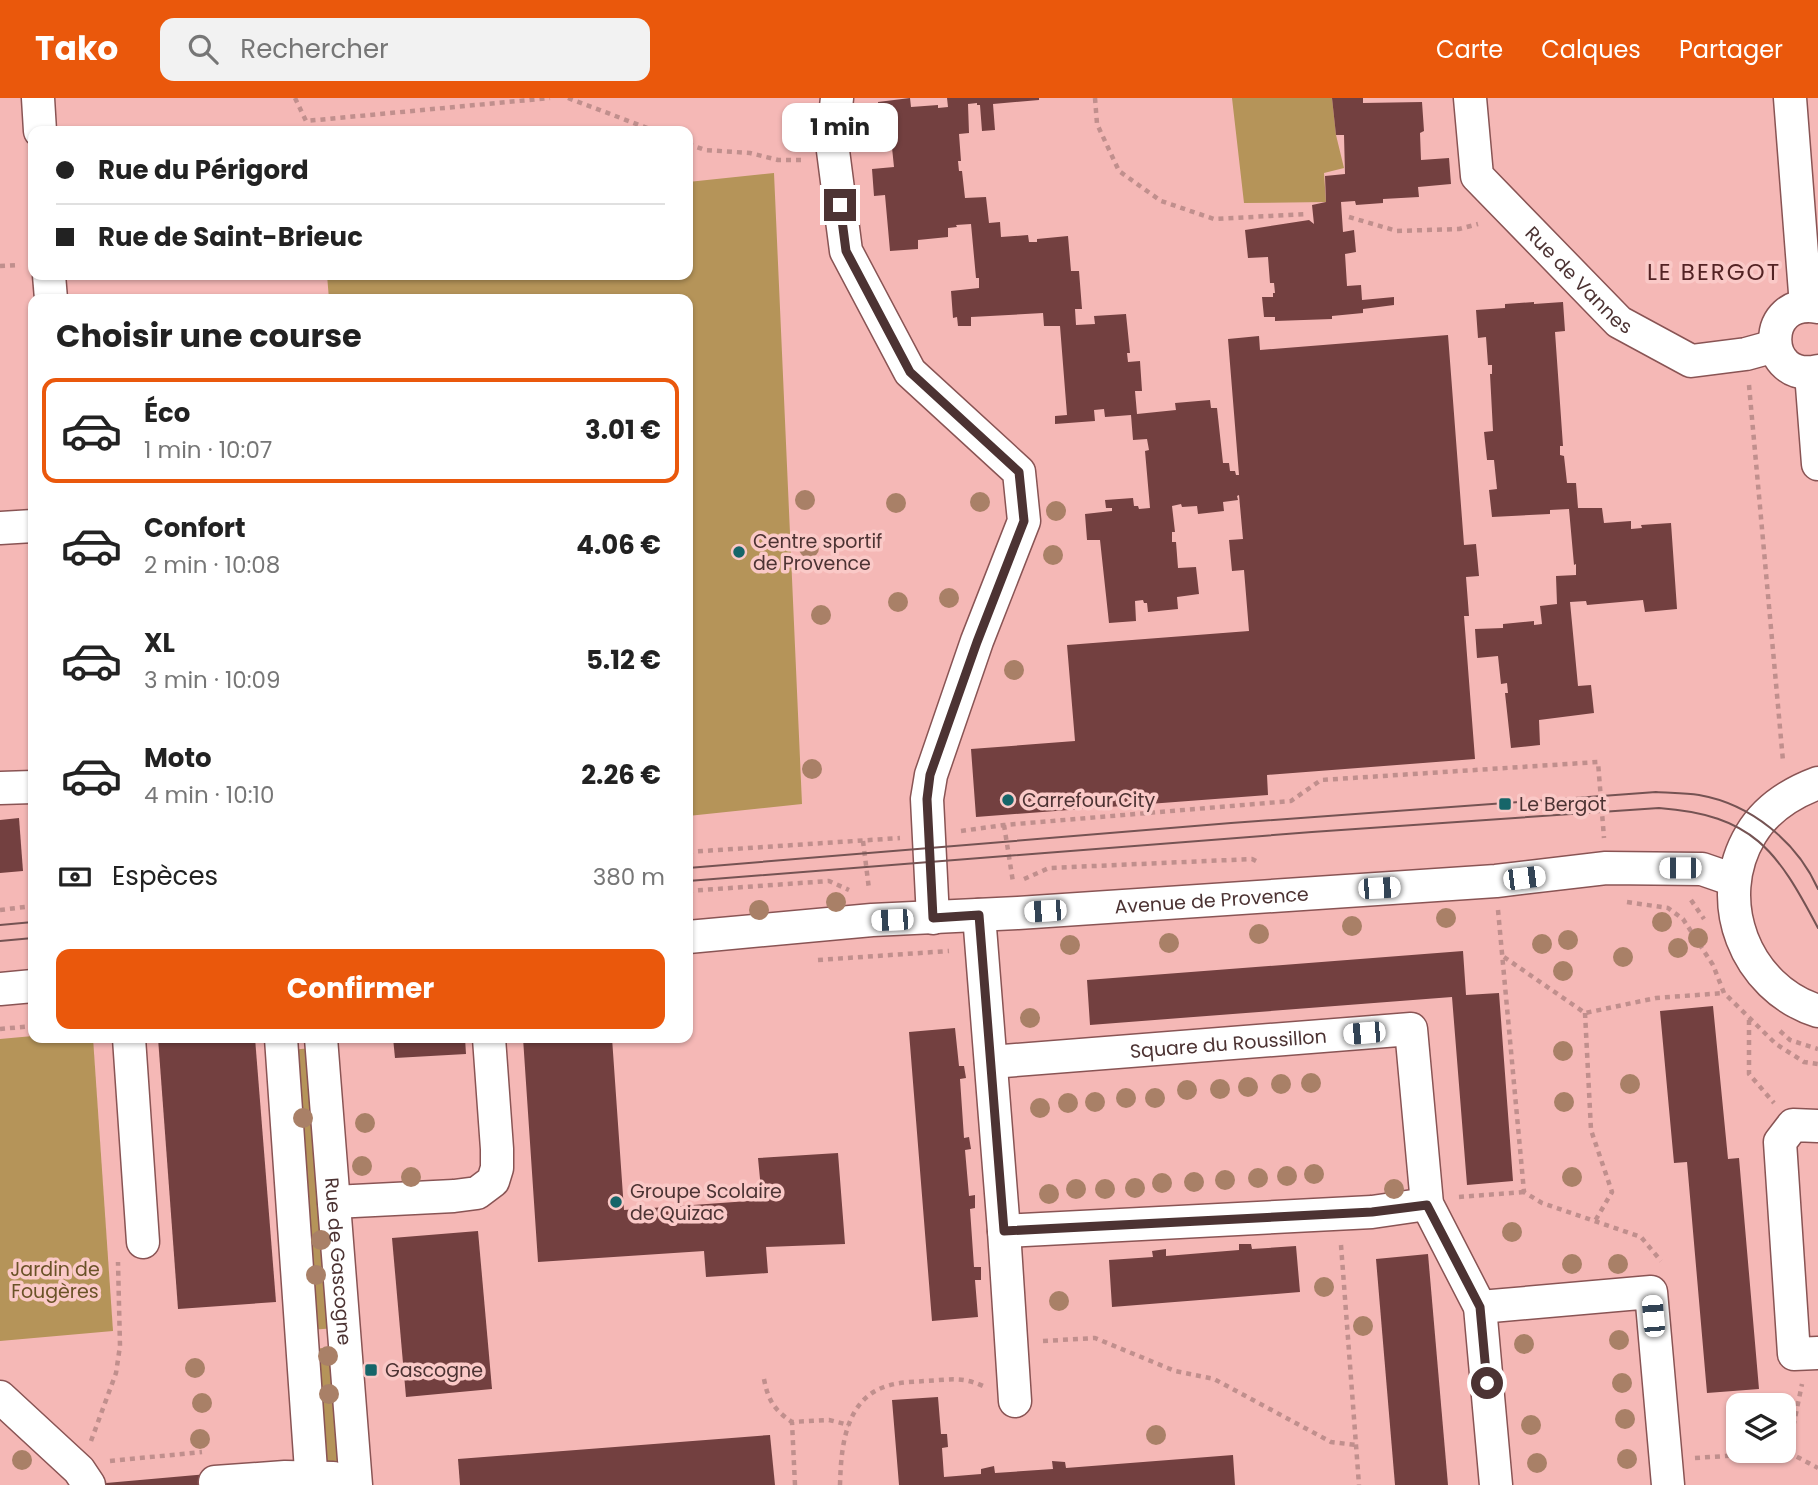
<!DOCTYPE html>
<html lang="fr">
<meta charset="utf-8">
<style>
:root{--surface:#fff;--page:#f2f2f2;--text:#222;--muted:#767676;--line:#e0e0e0;--accent:#ea580c}
body{margin:0;font-family:Poppins,sans-serif;background:var(--page);color:var(--text);height:100vh;display:flex;flex-direction:column;font-size:26px;white-space:nowrap}
*{box-sizing:border-box;margin:0}
p{font-size:23px;color:var(--muted)}
.icon{flex:none;width:38px;height:38px;fill:none;stroke:currentColor;stroke-width:2;stroke-linecap:round;stroke-linejoin:round}
.map{position:relative;flex:1;overflow:hidden}
.sheet{position:absolute;left:28px;top:196px;width:665px;height:749px;display:flex;flex-direction:column;background:var(--surface);border-radius:14px;box-shadow:0 2px 5px #0004}
.sheet>*{flex:none}
.guide{position:absolute;left:28px;top:28px;width:665px;height:154px;border-radius:14px;box-shadow:0 2px 5px #0004;display:grid;align-content:center;height:154px;padding:0 28px;background:var(--surface)}
.tools{position:absolute;left:1726px;top:1295px;display:grid;gap:14px}
.tools a{display:grid;place-items:center;width:70px;height:70px;border-radius:14px;background:var(--surface);box-shadow:0 2px 5px #0004;font-size:35px}
.end{position:absolute;width:32px;height:32px;margin:-16px;border:9px solid #4c3333;background:#fff;box-shadow:0 0 0 4px #fff}
.from{border-radius:50%}
.bubble{position:absolute;height:49px;border-radius:14px;background:var(--surface);box-shadow:0 2px 5px #0004;font-size:23px;font-weight:700;line-height:49px;text-align:center}
.car{position:absolute;width:21px;height:42px;margin:-21px -10px;border-radius:9px;box-shadow:0 0 5px 2px #0007;background:linear-gradient(#fff 24%,#345 0 40%,#fff 0 76%,#345 0 86%,#fff 0)}
.guide b{display:flex;align-items:center;gap:24px;height:66px;font-size:26px}
.guide b+b{border-top:2px solid var(--line)}
.guide i{width:18px;height:18px;background:var(--text)}
ul{padding:0;list-style:none}
li{display:flex;align-items:center;gap:21px;height:105px;margin:0 14px 10px;padding:0 14px;border:4px solid transparent;border-radius:14px}
li div{flex:1}
li b{display:block;font-size:26px}
li em{font-style:normal;font-weight:700}
li.on{border-color:var(--accent)}
li>.icon{width:63px;height:63px;stroke-width:1.5}
h2{padding:0 28px;font-size:32px;line-height:84px}
.pay{display:flex;align-items:center;gap:18px;height:77px;padding:0 28px;font-size:26px}
.pay p{margin-inline-start:auto}
.action{display:flex;gap:14px;margin-top:auto;padding:14px 28px}
.action a{flex:1;height:80px;border-radius:14px;background:var(--accent);color:#fff;font-size:28px;font-weight:700;line-height:80px;text-align:center}
header{display:flex;align-items:center;gap:42px;box-sizing:border-box;height:98px;padding:0 35px;background:var(--accent);color:#fff}
header strong{font-size:33px}
nav{display:flex;gap:38px;margin-inline-start:auto;font-size:24px}
.search{width:490px;height:63px;background:var(--page);display:flex;align-items:center;gap:18px;box-sizing:border-box;padding:0 24px;border-radius:14px;color:var(--muted);font-size:26px}
.map>svg:first-child{display:block}
</style>
<header>
<strong>Tako</strong>
<div class="search"><svg class="icon" aria-label="search" viewBox="0 0 24 24"><circle cx="10" cy="10" r="6"/><path d="M15 15l6 6"/></svg>Rechercher</div>
<nav><a>Carte</a><a>Calques</a><a>Partager</a></nav>
</header>
<div class="map">
<svg width="1818" height="1387" viewBox="0 0 1818 1387">
<rect width="100%" height="100%" fill="#f5b8b6"/>
<g fill="#b59459">
<path d="M1232 0H1332L1336 37 1344 70 1324 75 1326 104 1244 105Z"/>
<path d="M774 75 802 706 688 718V201H329L327 177H688V84Z"/>
<path d="M33 938 93 940 113 1233 0 1243V941Z"/>
<path d="M312 950 337 1230 309 1232 290 952Z"/>
<path d="M339 1249 344 1368 322 1367 310 1251Z"/>
</g>
<g fill="#734040">
<path d="M910 0 911 9 938 7V10L948 9 947 0H1039V2L993 6 995 32 982 33 980 7H977V5L968 6 969 35 959 36 961 63H958L959 73H962L965 100 986 99 989 125 1000 124 1001 139 1028 137 1029 144H1037V141L1068 138 1071 173H1079L1082 211H1075L1076 227 1095 226 1094 218 1126 216 1130 255H1127L1128 264 1140 263 1142 293H1135L1137 316 1176 312 1175 305 1210 302 1211 310H1217L1223 365H1229L1230 373H1235L1236 377H1239L1228 241 1259 238 1260 252 1448 237 1464 447 1476 446 1479 478 1466 479 1469 518H1464L1475 661 1267 677 1268 697 976 719 971 651 1075 643 1067 547 1249 533 1244 472 1232 473 1229 442 1243 441 1239 397 1237 398 1238 402 1223 404 1224 413 1198 416 1197 408 1182 409 1181 406 1172 408 1175 434H1172V444H1176L1178 470 1196 469 1199 496 1177 499 1178 511 1148 514 1147 505H1144L1143 502 1135 503 1136 523 1109 525 1100 442H1087L1085 416 1112 413V410H1106L1105 402 1133 400 1134 408H1138L1139 411 1150 410 1145 353 1149 352 1147 341 1133 342 1131 317 1105 319 1104 311 1094 312 1095 323 1055 326V318L1067 317 1060 228H1044L1043 215 971 219V228H958L957 219 953 220 951 193 979 190V180H976L971 126 956 127 957 129 948 130V139L918 142V151L890 153 885 97 874 98 872 71 894 69 891 40H881L878 4Z"/>
<path d="M1332 0H1363V5L1422 4 1424 33 1420 35 1421 62 1449 60 1451 86 1418 89 1419 99 1383 101V105L1356 107 1355 103 1341 104 1343 134 1354 132 1356 154 1345 156 1347 188 1361 187 1362 202 1394 199V207L1363 211V215L1332 218V221L1275 223V219H1264L1262 199H1273V195H1275L1274 185H1270L1268 159 1248 160 1245 132 1309 122 1314 126 1312 107 1326 104 1325 78 1345 76 1344 37H1336Z"/>
<path d="M1534 204V206L1563 204 1565 233 1555 234 1563 348H1560V357L1564 358 1567 385H1576L1578 410H1602L1604 425 1631 423V431L1642 430 1641 427 1671 425 1677 511 1645 514 1643 502 1587 507 1586 503 1570 504 1578 588 1591 587 1594 615 1539 622 1540 647 1511 650 1505 595H1508L1507 585 1501 586 1498 558 1477 560 1475 531 1503 530V526L1534 523V527L1542 526 1540 508 1557 506 1556 478 1576 477V466L1574 467 1569 411 1550 412V416L1492 419 1489 392 1497 391 1494 362H1487L1484 334 1493 333 1490 276H1492V267H1488L1486 239 1478 240 1476 212 1505 210V206Z"/>
<path d="M19 720 23 773 0 775V722Z"/>
<path d="M1463 853 1466 897 1499 895 1513 1083 1467 1087 1452 899 1090 927 1087 882Z"/>
<path d="M1713 908 1728 1061 1739 1060 1759 1291 1707 1295 1687 1064 1674 1065 1660 913Z"/>
<path d="M955 930 959 968H964L966 980 960 981 964 1040 969 1039 971 1051 965 1052 969 1098 975 1097V1110L970 1111 974 1169H981V1182H975L978 1219 932 1223 909 934Z"/>
<path d="M158 940H255L276 1204 178 1211Z"/>
<path d="M393 940H465L466 956 395 960Z"/>
<path d="M523 940H612L624 1112 762 1102 758 1060 838 1055 845 1146 766 1149 768 1175 706 1179 704 1153 538 1164Z"/>
<path d="M478 1133 492 1291 406 1299 392 1140Z"/>
<path d="M1239 1146H1251L1252 1151 1296 1148 1300 1194 1112 1209 1109 1162 1153 1159 1152 1153 1166 1151V1158L1239 1152Z"/>
<path d="M1428 1156 1448 1387H1395L1376 1161Z"/>
<path d="M938 1299 941 1336H947L948 1349 942 1350 944 1379 981 1376V1371L994 1368 995 1375 1053 1371 1052 1363 1065 1364 1066 1370 1233 1357 1235 1387H899L892 1302Z"/>
<path d="M770 1337 775 1387H460L458 1361Z"/>
<path d="M253 1372 254 1387H106V1385Z"/>
</g>
<g fill="none" stroke-linecap="round" stroke-linejoin="round">
<g stroke="#895454" stroke-width="35">
<g id="minor">
<path d="M38 0 40 33"/>
<path d="M837 0 832 45 846 153 910 274 1019 374 1024 423 977 543 931 677 927 701 933 820"/>
<path id="s1" d="M1470 0 1477 78 1619 224 1691 263 1746 256 1775 248"/>
<path d="M1790 0 1806 208"/>
<path d="M49 177 51 201"/>
<path d="M1818 209C1760 198 1762 286 1818 273"/>
<path d="M1811 275 1818 366"/>
<path d="M0 430 33 428"/>
<path d="M1818 685C1791 695 1766 711 1751 736 1711 802 1745 890 1818 913"/>
<path d="M0 690 33 689"/>
<path d="M979 817 1004 1133 1015 1303"/>
<path id="s2" d="M688 839 872 822 1018 815 1496 783 1606 770 1702 771 1734 782"/>
<path d="M0 891 33 888"/>
<path d="M129 940 143 1144"/>
<path d="M281 940 312 1387"/>
<path id="s3" d="M321 940 356 1387"/>
<path id="s4" d="M991 964 1411 931 1427 1106 1480 1209 1496 1387"/>
<path d="M1818 1028 1793 1027 1780 1044 1794 1256 1818 1255"/>
<path d="M334 1104 454 1098 477 1095 493 1083 497 1070V1051L489 940"/>
<path d="M1004 1133 1372 1114 1427 1106"/>
<path d="M1480 1209 1651 1194 1668 1387"/>
<path d="M0 1299 79 1372 89 1387"/>
<path d="M215 1384 285 1379 333 1380"/>
</g>
</g>
<g stroke="#c08f8d" stroke-width="4.5" stroke-dasharray="5 5" stroke-linecap="butt">
<path d="M295 0 306 23 550 0"/>
<path d="M568 0 655 33"/>
<path d="M1095 0 1097 26 1119 73 1161 103 1214 121 1307 116"/>
<path d="M688 46 705 52 750 55 778 62H804"/>
<path d="M1349 119 1397 133 1459 131 1478 126"/>
<path d="M0 168 20 167"/>
<path d="M1749 287 1783 663"/>
<path d="M1004 727 1013 784"/>
<path d="M961 733 1004 727 1291 703 1321 682 1598 664 1604 740"/>
<path d="M863 743 869 791"/>
<path d="M688 754 900 740"/>
<path d="M1024 781 1049 770 1252 761 1260 765"/>
<path d="M688 793 829 783 849 792"/>
<path d="M1691 802 1704 821"/>
<path d="M1627 804 1668 810 1683 821 1713 867 1724 895 1776 946 1804 964 1818 966"/>
<path d="M0 812 33 808"/>
<path d="M1498 812 1524 1094 1542 1105 1641 1139 1661 1163"/>
<path d="M1504 859 1585 915 1656 900 1724 895"/>
<path d="M818 862 949 853"/>
<path d="M1585 915 1591 1032 1612 1094 1595 1123"/>
<path d="M1749 922V976L1774 1005"/>
<path d="M0 931 33 928"/>
<path d="M1780 933 1790 942 1818 951"/>
<path d="M1459 1099 1524 1094"/>
<path d="M1341 1147 1359 1387"/>
<path d="M1043 1243 1095 1240 1175 1273 1214 1281 1331 1344 1356 1347"/>
<path d="M764 1281C768 1302 774 1312 792 1324"/>
<path d="M91 1343 116 1275 120 1248 118 1164"/>
<path d="M1788 1354 1818 1370"/>
<path d="M1695 1360 1788 1354 1802 1286"/>
<path d="M110 1363 202 1354"/>
<path d="M795 1387 792 1324 829 1322 849 1327"/>
<path d="M840 1387C841 1349 845 1301 887 1288 899 1284 913 1284 925 1283 948 1282 961 1278 983 1288"/>
</g>
<use href="#minor" stroke="#fff" stroke-width="32"/>
<g stroke="#755353" stroke-width="2">
<path d="M688 770 1231 725 1656 694C1670 695 1685 695 1699 697 1751 706 1797 744 1818 791"/>
<path d="M688 783 1312 734 1659 710C1753 717 1777 752 1818 830"/>
<path d="M0 827 33 824"/>
<path d="M0 843 33 840"/>
</g>
</g>
<g fill="#a98067">
<circle cx="805" cy="402" r="10"/>
<circle cx="980" cy="404" r="10"/>
<circle cx="896" cy="405" r="10"/>
<circle cx="1056" cy="413" r="10"/>
<circle cx="809" cy="450" r="10"/>
<circle cx="1053" cy="457" r="10"/>
<circle cx="949" cy="500" r="10"/>
<circle cx="898" cy="504" r="10"/>
<circle cx="821" cy="517" r="10"/>
<circle cx="1014" cy="572" r="10"/>
<circle cx="812" cy="671" r="10"/>
<circle cx="836" cy="804" r="10"/>
<circle cx="759" cy="812" r="10"/>
<circle cx="1446" cy="820" r="10"/>
<circle cx="1662" cy="824" r="10"/>
<circle cx="1352" cy="828" r="10"/>
<circle cx="1259" cy="836" r="10"/>
<circle cx="1698" cy="840" r="10"/>
<circle cx="1568" cy="842" r="10"/>
<circle cx="1169" cy="845" r="10"/>
<circle cx="1542" cy="846" r="10"/>
<circle cx="1070" cy="847" r="10"/>
<circle cx="1678" cy="850" r="10"/>
<circle cx="1623" cy="859" r="10"/>
<circle cx="1563" cy="873" r="10"/>
<circle cx="1030" cy="920" r="10"/>
<circle cx="1563" cy="953" r="10"/>
<circle cx="1311" cy="985" r="10"/>
<circle cx="1281" cy="986" r="10"/>
<circle cx="1630" cy="986" r="10"/>
<circle cx="1248" cy="989" r="10"/>
<circle cx="1220" cy="991" r="10"/>
<circle cx="1187" cy="992" r="10"/>
<circle cx="1126" cy="1000" r="10"/>
<circle cx="1155" cy="1000" r="10"/>
<circle cx="1095" cy="1004" r="10"/>
<circle cx="1564" cy="1004" r="10"/>
<circle cx="1068" cy="1005" r="10"/>
<circle cx="1040" cy="1010" r="10"/>
<circle cx="303" cy="1020" r="10"/>
<circle cx="365" cy="1025" r="10"/>
<circle cx="362" cy="1068" r="10"/>
<circle cx="1314" cy="1076" r="10"/>
<circle cx="1287" cy="1078" r="10"/>
<circle cx="411" cy="1079" r="10"/>
<circle cx="1572" cy="1079" r="10"/>
<circle cx="1258" cy="1080" r="10"/>
<circle cx="1225" cy="1082" r="10"/>
<circle cx="1194" cy="1084" r="10"/>
<circle cx="1162" cy="1085" r="10"/>
<circle cx="1135" cy="1090" r="10"/>
<circle cx="1076" cy="1091" r="10"/>
<circle cx="1105" cy="1091" r="10"/>
<circle cx="1394" cy="1091" r="10"/>
<circle cx="1049" cy="1096" r="10"/>
<circle cx="1512" cy="1134" r="10"/>
<circle cx="321" cy="1142" r="10"/>
<circle cx="1572" cy="1166" r="10"/>
<circle cx="1618" cy="1166" r="10"/>
<circle cx="316" cy="1177" r="10"/>
<circle cx="1324" cy="1189" r="10"/>
<circle cx="1059" cy="1203" r="10"/>
<circle cx="1363" cy="1228" r="10"/>
<circle cx="1619" cy="1242" r="10"/>
<circle cx="1524" cy="1246" r="10"/>
<circle cx="328" cy="1258" r="10"/>
<circle cx="195" cy="1270" r="10"/>
<circle cx="1622" cy="1285" r="10"/>
<circle cx="329" cy="1296" r="10"/>
<circle cx="202" cy="1305" r="10"/>
<circle cx="1625" cy="1321" r="10"/>
<circle cx="1531" cy="1327" r="10"/>
<circle cx="1156" cy="1337" r="10"/>
<circle cx="200" cy="1341" r="10"/>
<circle cx="1627" cy="1361" r="10"/>
<circle cx="22" cy="1362" r="10"/>
<circle cx="1537" cy="1365" r="10"/>
</g>
<g fill="none" stroke-linecap="round" stroke-linejoin="round">
<path stroke="#4c3333" stroke-width="9" d="M840 107 846 153 910 274 1019 374 1024 423 977 544 930 677 927 701 933 820 979 817 1004 1133 1372 1114 1427 1107 1480 1209 1487 1285"/>
</g>
<g fill="#166569" stroke="#fac9c7" stroke-width="2.5">
<circle cx="739" cy="454" r="7"/>
<circle cx="1008" cy="702" r="7"/>
<rect x="1498" y="699" width="14" height="14" rx="3.5"/>
<circle cx="616" cy="1104" r="7"/>
<rect x="364" y="1265" width="14" height="14" rx="3.5"/>
</g>
<g text-anchor="middle" dominant-baseline="central" stroke-width="7" stroke-linejoin="round" paint-order="stroke">
<g font-size="19" fill="#4c3333" stroke="#fac9c7">
<text stroke="none"><textPath href="#s1" startOffset="224">Rue de Vannes</textPath></text>
<text stroke="none"><textPath href="#s2" startOffset="525">Avenue de Provence</textPath></text>
<text stroke="none"><textPath href="#s4" startOffset="238">Square du Roussillon</textPath></text>
<text stroke="none"><textPath href="#s3" startOffset="224">Rue de Gascogne</textPath></text>
</g>
<g font-size="19" fill="#4c3333" stroke="#fac9c7" text-anchor="start">
<text x="753" y="443">Centre sportif<tspan x="753" dy="22">de Provence</tspan></text>
<text x="1022" y="702">Carrefour City</text>
<text x="1519" y="706">Le Bergot</text>
<text x="630" y="1093">Groupe Scolaire<tspan x="630" dy="22">de Quizac</tspan></text>
<text x="385" y="1272">Gascogne</text>
</g>
<g font-size="19" fill="#6a5227" stroke="#fac9c7">
<text x="55" y="1171">Jardin de<tspan x="55" dy="22">Fougères</tspan></text>
</g>
<g font-size="23" letter-spacing="2" fill="#532324" stroke="#fac9c7">
<text x="1714" y="174">LE BERGOT</text>
</g>
</g>
</svg>
<div class="tools">
<a><svg class="icon" aria-label="layers" viewBox="0 0 24 24"><path d="M12 4l9 5-9 5-9-5zM3 14l9 5 9-5"/></svg></a>
</div>
<i class="end from" style="left:1487px;top:1285px"></i>
<i class="end" style="left:840px;top:107px"></i>
<div class="bubble" style="left:782px;top:5px;width:116px">1 min</div>
<i class="car" style="left:1680px;top:770px;rotate:270deg"></i>
<i class="car" style="left:1524px;top:780px;rotate:83deg"></i>
<i class="car" style="left:1379px;top:790px;rotate:87deg"></i>
<i class="car" style="left:1045px;top:813px;rotate:266deg"></i>
<i class="car" style="left:892px;top:822px;rotate:268deg"></i>
<i class="car" style="left:1364px;top:935px;rotate:265deg"></i>
<i class="car" style="left:1653px;top:1218px;rotate:355deg"></i>
<div class="guide">
<b><i class="from"></i>Rue du Périgord</b>
<b><i></i>Rue de Saint-Brieuc</b>
</div>
<section class="sheet">
<h2>Choisir une course</h2>
<ul>
<li class="on"><svg class="icon" aria-label="car" viewBox="0 0 24 24"><path d="M5 17H2v-5l4-1 3-4h7l3 4 3 1v5h-3M9 17h6M6 11h13"/><circle cx="7" cy="17" r="2"/><circle cx="17" cy="17" r="2"/></svg><div><b>Éco</b><p>1 min · 10:07</p></div><em>3.01 €</em></li>
<li><svg class="icon" aria-label="car" viewBox="0 0 24 24"><path d="M5 17H2v-5l4-1 3-4h7l3 4 3 1v5h-3M9 17h6M6 11h13"/><circle cx="7" cy="17" r="2"/><circle cx="17" cy="17" r="2"/></svg><div><b>Confort</b><p>2 min · 10:08</p></div><em>4.06 €</em></li>
<li><svg class="icon" aria-label="car" viewBox="0 0 24 24"><path d="M5 17H2v-5l4-1 3-4h7l3 4 3 1v5h-3M9 17h6M6 11h13"/><circle cx="7" cy="17" r="2"/><circle cx="17" cy="17" r="2"/></svg><div><b>XL</b><p>3 min · 10:09</p></div><em>5.12 €</em></li>
<li><svg class="icon" aria-label="car" viewBox="0 0 24 24"><path d="M5 17H2v-5l4-1 3-4h7l3 4 3 1v5h-3M9 17h6M6 11h13"/><circle cx="7" cy="17" r="2"/><circle cx="17" cy="17" r="2"/></svg><div><b>Moto</b><p>4 min · 10:10</p></div><em>2.26 €</em></li>
</ul>
<div class="pay"><svg class="icon" aria-label="cash" viewBox="0 0 24 24"><path d="M3 7h18v10H3z"/><circle cx="12" cy="12" r="2"/></svg>Espèces<p>380 m</p></div>
<div class="action"><a>Confirmer</a></div>
</section>
</div>
